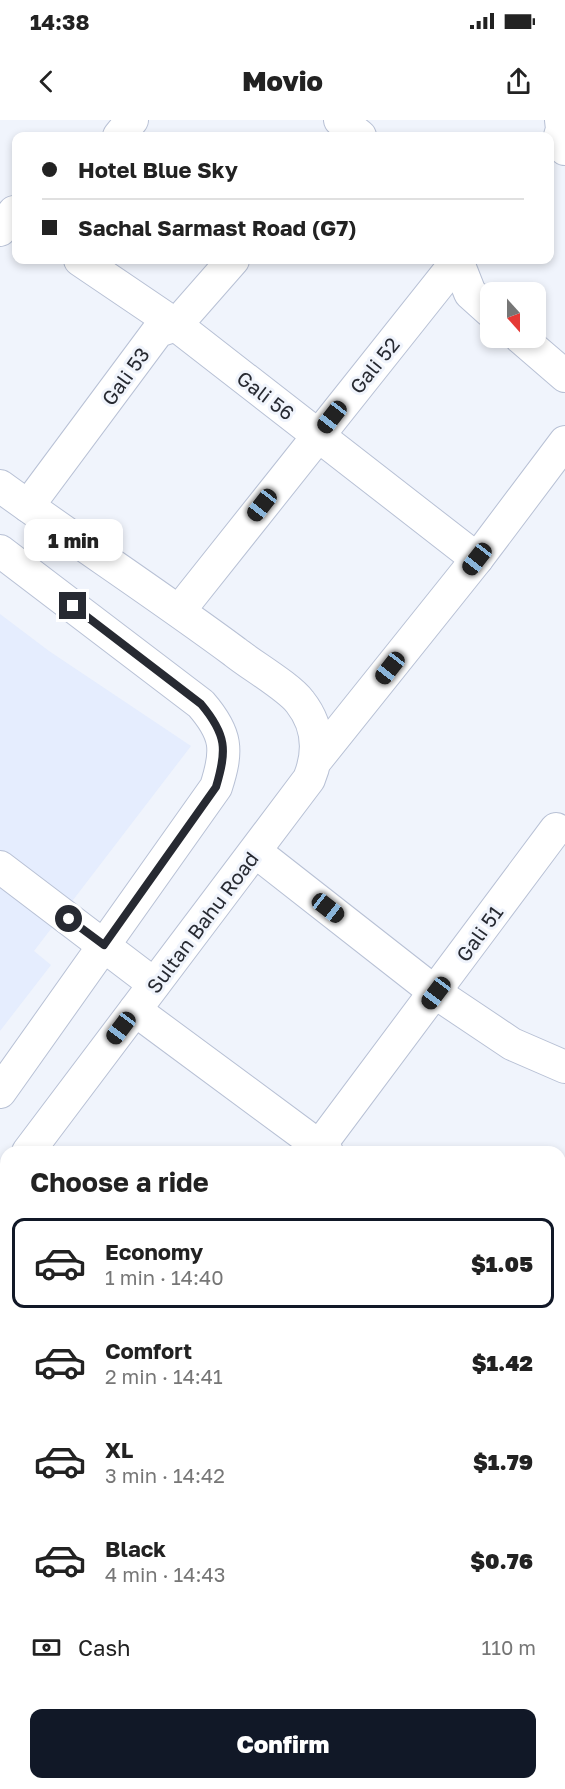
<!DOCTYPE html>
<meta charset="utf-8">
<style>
:root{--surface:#fff;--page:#f2f2f2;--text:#222;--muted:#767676;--line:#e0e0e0;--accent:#111827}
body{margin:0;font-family:"Golos Text",sans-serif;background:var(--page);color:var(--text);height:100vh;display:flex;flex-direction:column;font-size:22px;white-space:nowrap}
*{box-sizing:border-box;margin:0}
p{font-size:20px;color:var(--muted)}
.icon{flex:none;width:33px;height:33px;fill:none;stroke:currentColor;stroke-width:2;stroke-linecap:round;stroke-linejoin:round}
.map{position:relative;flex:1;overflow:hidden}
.sheet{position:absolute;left:0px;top:1026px;width:566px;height:644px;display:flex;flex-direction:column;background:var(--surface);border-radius:18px 18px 0 0;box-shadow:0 3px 9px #0003}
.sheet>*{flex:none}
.top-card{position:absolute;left:12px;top:12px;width:542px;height:132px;border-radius:12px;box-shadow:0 3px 9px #0003;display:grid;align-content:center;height:132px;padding:0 30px;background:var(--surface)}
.needle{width:39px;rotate:159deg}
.buttons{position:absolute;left:480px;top:162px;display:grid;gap:12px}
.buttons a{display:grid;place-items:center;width:66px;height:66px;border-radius:12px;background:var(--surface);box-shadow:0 3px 9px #0003;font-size:30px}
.end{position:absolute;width:27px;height:27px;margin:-14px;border:8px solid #272a32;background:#fff;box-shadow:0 0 0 3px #fff}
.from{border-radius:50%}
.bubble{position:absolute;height:42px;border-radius:12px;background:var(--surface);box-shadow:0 3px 9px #0003;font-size:20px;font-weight:800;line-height:42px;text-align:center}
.car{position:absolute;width:18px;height:36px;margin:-18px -9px;border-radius:8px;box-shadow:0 0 4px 2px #0007;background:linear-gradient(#222 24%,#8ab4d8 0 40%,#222 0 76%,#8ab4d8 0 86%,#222 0)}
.top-card b{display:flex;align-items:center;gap:21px;height:57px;font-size:22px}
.top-card b+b{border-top:2px solid var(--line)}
.top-card i{width:15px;height:15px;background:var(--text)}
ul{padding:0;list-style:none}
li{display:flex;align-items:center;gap:18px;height:90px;margin:0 12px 9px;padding:0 18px;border:3px solid transparent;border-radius:12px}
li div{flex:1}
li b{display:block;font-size:22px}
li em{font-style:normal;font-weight:800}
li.on{border-color:var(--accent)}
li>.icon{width:54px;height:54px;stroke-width:1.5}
h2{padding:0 30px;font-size:27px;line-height:72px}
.pay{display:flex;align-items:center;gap:15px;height:66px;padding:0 30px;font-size:22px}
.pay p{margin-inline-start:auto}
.primary-button{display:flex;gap:12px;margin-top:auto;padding:12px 30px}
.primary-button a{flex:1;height:69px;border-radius:12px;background:var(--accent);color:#fff;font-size:24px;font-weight:800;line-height:69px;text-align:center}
.status{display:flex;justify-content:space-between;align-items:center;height:42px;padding:0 30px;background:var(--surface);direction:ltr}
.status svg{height:16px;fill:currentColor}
header{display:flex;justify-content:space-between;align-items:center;height:78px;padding:0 30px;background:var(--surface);font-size:27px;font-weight:800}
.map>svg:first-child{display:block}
</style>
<div class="status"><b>14:38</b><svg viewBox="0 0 49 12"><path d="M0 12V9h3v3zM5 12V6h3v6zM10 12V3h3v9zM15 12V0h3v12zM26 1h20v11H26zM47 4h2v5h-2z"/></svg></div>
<header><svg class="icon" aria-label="back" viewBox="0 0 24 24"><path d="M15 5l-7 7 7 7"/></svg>Movio<svg class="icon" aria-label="share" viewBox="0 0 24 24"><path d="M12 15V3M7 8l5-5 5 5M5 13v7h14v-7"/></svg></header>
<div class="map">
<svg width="565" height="1669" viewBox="0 0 565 1669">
<rect width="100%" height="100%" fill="#f0f4fc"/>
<g fill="#e5edfe">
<path d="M0 494 49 531 191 626 34 831 51 845 0 911Z"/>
<path d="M2 1577 6 1580V1664H110L117 1669H0Z"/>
</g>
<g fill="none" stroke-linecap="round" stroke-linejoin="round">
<g stroke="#b8c1d5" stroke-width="34">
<g id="minor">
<path d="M340 0 360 16"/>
<path d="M561 0 562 9 558 23 565 29"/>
<path d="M119 16 132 0"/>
<path d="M0 110 14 92"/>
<path d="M80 140 176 205 477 439"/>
<path d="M457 140 470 173 490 191"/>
<path d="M521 218 565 256"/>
<path d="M0 366C77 422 158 475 235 532 251 545 289 567 300 582 319 606 320 632 309 659L28 1032"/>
<path d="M28 386 158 211 176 205 233 140"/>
<path d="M0 431 201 584C227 614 228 630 216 667L0 972"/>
<path d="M179 491 458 140"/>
<path d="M317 639 477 439 565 322"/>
<path d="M256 732 436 873 512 924 565 947"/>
<path d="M0 747 154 864"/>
<path d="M135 890 327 1032"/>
<path d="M315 1032 556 709"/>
<path d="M0 1069 6 1061"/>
<path d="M0 1113 6 1118"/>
<path d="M0 1191 6 1195"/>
<path d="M560 1215 565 1220"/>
<path d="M560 1416 565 1409"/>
<path d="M560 1534 565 1537"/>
<path d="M0 1564 6 1559"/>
<path d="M560 1602 565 1605"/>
<path d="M154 1664 161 1669"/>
<path d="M488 1669 492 1664"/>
</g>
</g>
<use href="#minor" stroke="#fff" stroke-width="32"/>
</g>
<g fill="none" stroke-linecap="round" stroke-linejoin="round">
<path stroke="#272a32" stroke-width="8" d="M69 799 104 825 216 667C227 630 227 615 201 584L73 486"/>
</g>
<g text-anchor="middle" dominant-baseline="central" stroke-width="6" stroke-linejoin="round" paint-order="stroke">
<g font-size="20" fill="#272a32" stroke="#f0f4fc">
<text transform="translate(374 245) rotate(-51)">Gali 52</text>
<text transform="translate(125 256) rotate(-54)">Gali 53</text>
<text transform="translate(266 275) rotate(38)">Gali 56</text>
<text transform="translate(202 802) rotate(-53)">Sultan Bahu Road</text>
<text transform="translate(479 813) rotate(-54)">Gali 51</text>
</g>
</g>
</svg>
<div class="buttons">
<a><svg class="needle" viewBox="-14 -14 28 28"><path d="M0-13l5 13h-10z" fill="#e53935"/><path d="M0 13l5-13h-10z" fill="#767676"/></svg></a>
</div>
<i class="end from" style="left:69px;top:799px"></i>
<i class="end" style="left:73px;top:486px"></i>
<div class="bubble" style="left:24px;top:399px;width:99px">1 min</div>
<i class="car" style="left:332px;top:297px;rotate:218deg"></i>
<i class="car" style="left:262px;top:385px;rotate:218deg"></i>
<i class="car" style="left:477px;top:439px;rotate:218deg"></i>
<i class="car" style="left:390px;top:548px;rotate:218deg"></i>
<i class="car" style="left:328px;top:788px;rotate:128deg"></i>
<i class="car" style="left:436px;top:873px;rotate:217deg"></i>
<i class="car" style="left:121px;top:908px;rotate:217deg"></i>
<div class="top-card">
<b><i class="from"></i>Hotel Blue Sky</b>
<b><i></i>Sachal Sarmast Road (G7)</b>
</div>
<section class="sheet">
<h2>Choose a ride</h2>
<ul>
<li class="on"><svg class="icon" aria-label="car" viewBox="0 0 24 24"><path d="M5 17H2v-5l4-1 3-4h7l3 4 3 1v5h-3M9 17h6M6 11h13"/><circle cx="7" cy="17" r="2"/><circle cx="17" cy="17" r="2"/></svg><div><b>Economy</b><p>1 min · 14:40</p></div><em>$1.05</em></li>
<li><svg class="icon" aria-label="car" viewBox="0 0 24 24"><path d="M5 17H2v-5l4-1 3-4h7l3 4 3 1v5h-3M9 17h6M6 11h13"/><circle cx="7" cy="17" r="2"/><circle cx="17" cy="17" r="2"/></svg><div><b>Comfort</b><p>2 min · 14:41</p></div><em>$1.42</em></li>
<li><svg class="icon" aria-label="car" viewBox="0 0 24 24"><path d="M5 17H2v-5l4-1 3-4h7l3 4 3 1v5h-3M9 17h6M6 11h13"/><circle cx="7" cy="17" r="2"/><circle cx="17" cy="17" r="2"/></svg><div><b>XL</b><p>3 min · 14:42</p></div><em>$1.79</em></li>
<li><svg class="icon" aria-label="car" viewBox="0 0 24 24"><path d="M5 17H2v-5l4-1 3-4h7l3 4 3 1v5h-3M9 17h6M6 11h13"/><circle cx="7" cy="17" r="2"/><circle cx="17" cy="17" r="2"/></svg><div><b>Black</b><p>4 min · 14:43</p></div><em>$0.76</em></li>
</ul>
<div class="pay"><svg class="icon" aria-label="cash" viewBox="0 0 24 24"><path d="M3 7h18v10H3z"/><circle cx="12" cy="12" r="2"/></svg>Cash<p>110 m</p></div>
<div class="primary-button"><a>Confirm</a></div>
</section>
</div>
